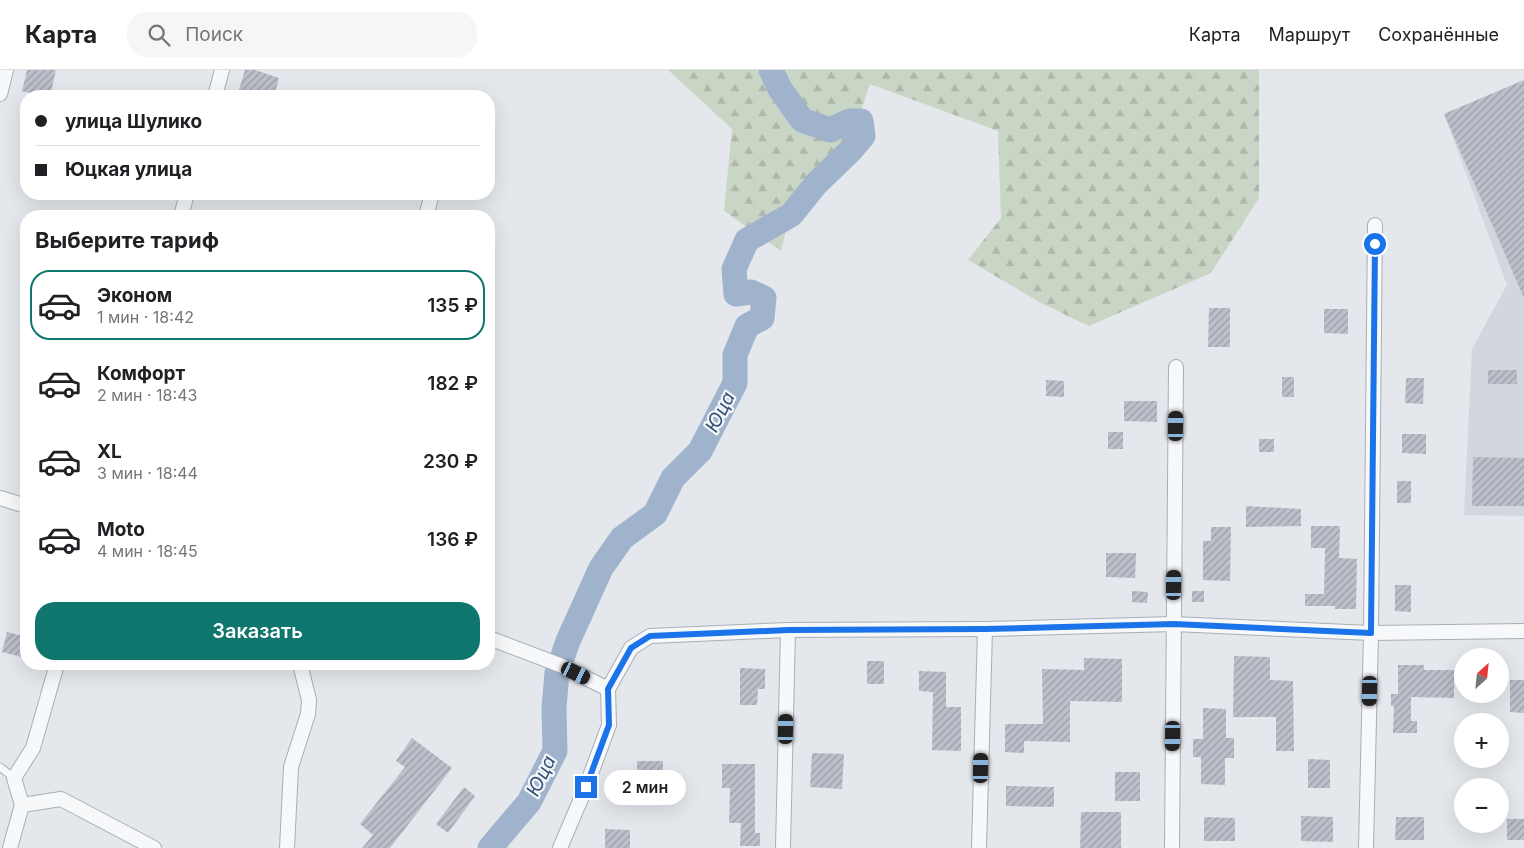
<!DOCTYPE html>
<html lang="ru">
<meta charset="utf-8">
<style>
:root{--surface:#fff;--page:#f6f6f6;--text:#202124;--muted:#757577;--line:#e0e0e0;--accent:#0f766e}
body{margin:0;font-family:Inter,sans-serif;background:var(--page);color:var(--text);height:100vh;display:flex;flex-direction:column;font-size:19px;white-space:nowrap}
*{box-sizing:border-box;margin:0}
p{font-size:16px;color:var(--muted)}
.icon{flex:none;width:28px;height:28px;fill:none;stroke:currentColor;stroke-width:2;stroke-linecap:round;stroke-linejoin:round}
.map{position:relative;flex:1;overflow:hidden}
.panel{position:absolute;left:20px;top:140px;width:475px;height:460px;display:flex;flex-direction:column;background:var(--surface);border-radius:20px;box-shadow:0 5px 20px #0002}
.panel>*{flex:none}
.top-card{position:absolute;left:20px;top:20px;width:475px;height:110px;border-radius:20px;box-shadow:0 5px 20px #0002;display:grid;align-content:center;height:110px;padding:0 15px;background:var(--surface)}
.needle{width:32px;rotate:27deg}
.fabs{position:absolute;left:1454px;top:578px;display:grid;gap:10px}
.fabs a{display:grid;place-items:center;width:55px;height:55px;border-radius:50%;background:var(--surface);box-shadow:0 5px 20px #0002;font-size:25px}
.end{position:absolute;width:22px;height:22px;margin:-11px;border:6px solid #1a73e8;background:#fff;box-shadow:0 0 0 2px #fff}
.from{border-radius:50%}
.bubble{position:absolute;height:35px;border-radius:18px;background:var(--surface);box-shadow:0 5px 20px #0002;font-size:16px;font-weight:600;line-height:35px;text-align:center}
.car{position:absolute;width:15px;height:30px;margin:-15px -8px;border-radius:6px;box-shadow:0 0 4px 1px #0007;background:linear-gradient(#222 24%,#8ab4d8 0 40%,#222 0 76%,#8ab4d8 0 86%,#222 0)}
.top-card b{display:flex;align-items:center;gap:18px;height:48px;font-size:19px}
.top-card b+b{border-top:1px solid var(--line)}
.top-card i{width:12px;height:12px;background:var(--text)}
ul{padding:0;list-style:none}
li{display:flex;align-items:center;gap:15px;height:70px;margin:0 10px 8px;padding:0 5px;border:2px solid transparent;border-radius:20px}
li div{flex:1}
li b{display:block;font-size:19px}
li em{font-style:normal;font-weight:600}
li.selected{border-color:var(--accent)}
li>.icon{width:45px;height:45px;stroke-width:1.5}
h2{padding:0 15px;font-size:22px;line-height:60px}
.button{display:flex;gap:10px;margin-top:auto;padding:10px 15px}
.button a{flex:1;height:58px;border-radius:20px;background:var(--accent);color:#fff;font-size:20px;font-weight:600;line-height:58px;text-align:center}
header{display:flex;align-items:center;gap:30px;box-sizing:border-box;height:70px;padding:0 25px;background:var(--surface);border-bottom:1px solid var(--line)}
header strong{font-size:24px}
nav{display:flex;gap:28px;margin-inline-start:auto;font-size:18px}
.search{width:350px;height:45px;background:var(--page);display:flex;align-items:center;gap:12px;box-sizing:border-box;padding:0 18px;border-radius:20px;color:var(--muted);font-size:19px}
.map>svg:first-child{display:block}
</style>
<header>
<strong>Карта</strong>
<div class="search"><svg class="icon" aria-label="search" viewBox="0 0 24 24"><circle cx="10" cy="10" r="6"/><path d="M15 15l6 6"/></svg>Поиск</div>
<nav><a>Карта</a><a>Маршрут</a><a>Сохранённые</a></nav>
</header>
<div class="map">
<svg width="1524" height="778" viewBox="0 0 1524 778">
<defs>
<pattern id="forest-firs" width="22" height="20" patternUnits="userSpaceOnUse" patternTransform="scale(1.25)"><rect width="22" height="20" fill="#c9d6c5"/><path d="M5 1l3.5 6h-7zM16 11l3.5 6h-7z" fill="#adb8ab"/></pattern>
<pattern id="building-hatch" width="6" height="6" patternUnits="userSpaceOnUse" patternTransform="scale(1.25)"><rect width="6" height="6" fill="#bbc0ca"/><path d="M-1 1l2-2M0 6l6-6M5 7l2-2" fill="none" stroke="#989da6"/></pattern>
</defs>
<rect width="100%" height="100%" fill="#e4e7ec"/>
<path fill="#d2d6de" d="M1524 10V446L1464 445 1472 279 1507 215 1444 44Z"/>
<path fill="url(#forest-firs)" d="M665 0H1259V128L1211 203 1089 256 1043 234 968 190 1001 148 998 61 870 14 853 64 838 84 796 120 781 181 724 141 732 59 668 0Z"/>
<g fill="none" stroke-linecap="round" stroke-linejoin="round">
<path stroke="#9fb4cc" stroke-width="25" d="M490 778 529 732 555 681 554 638 557 603 568 571 601 498 622 468 655 444 673 408 700 381 735 313V285L747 256 762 248 764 228 751 222 736 224 734 199 747 170 791 145 816 114 852 79 863 66 861 51H850L830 60 802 50 780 19 771 0"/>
</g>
<g fill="url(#building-hatch)">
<path d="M27 0H56L50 26H43L22 21Z"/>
<path d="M245 0H255L279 8 274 26H237Z"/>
<path d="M1524 10V228L1444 44Z"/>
<path d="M1209 238H1230V277H1208Z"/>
<path d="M1324 239H1348V264L1324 263Z"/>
<rect x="1488" y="300" width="29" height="14"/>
<rect x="1282" y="307" width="12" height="20"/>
<path d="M1406 308H1424L1423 334 1405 333Z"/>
<path d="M1046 310 1064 311V327L1046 326Z"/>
<path d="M1124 331H1157V352L1124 351Z"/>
<rect x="1108" y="362" width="15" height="17"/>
<path d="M1402 364H1426V384L1402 383Z"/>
<rect x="1259" y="369" width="15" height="13"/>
<path d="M1473 387 1524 388V436H1472Z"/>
<rect x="1397" y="411" width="14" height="22"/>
<path d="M1246 436 1301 439V456L1246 457Z"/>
<path d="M1311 456H1340L1339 488 1357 489 1356 539H1335V536H1305V524H1324L1325 478H1311Z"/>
<path d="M1211 457H1231L1230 511 1203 510V471H1211Z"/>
<path d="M1106 483H1136L1135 508 1106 507Z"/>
<path d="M1395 515H1411V542L1395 541Z"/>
<path d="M1132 521 1148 522 1147 533 1132 532Z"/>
<rect x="1192" y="521" width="12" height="11"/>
<path d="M7 562 26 567V588L2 582Z"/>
<path d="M1234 586 1270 587V610L1293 611 1294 681H1276V647H1233Z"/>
<path d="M1084 588 1122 589V632L1070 631V672L1024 671V683L1005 682V654H1043L1042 599 1084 600Z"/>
<rect x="867" y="591" width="17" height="23"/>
<path d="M1398 595H1424V600H1454V628L1411 627V651H1417V663H1393L1394 636H1391V624H1398Z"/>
<path d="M740 598 765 599V619H758L757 635H740Z"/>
<path d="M919 601 946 602V637H961V681L932 680 933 622 919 621Z"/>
<path d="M1510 610H1524V643L1510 642Z"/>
<path d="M1203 638 1226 639V668H1234V688H1225V715L1201 714V687H1193V669H1203Z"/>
<path d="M412 668 452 698 390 778H362L373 765 360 754 405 697 396 691Z"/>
<path d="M812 683 844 684 842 719 810 717Z"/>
<path d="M1308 689 1330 690V718H1308Z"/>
<rect x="637" y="691" width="26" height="25"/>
<path d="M722 694H755V763H760V776H740L741 753H729L730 718H722Z"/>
<rect x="1115" y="702" width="25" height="29"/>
<path d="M1006 716 1054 717V737L1006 736Z"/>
<path d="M464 717 475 726 448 763 436 754Z"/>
<path d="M1081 742H1121V778H1080Z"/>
<path d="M1301 746 1333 747V772L1301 771Z"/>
<path d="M1204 747 1235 748V771H1204Z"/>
<path d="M1396 747H1424V770H1395Z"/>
<rect x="1507" y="749" width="17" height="21"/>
<path d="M605 759 630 760V778H605Z"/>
</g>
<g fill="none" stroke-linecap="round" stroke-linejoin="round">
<g stroke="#a9aeb7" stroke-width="9">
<path id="lane" d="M0 697 14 708"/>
</g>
<g stroke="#a9aeb7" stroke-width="16">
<g id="street">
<path d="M0 24 6 0"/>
<path d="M215 26 222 0"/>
<path d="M181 146 187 124"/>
<path d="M426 146 432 124"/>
<path d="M0 428 26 436"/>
<path d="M489 568 560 595 608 619"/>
<path d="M608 619 631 578 650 566 788 560 985 559 1174 554 1371 563 1524 561"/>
<path d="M22 735 61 729 154 778"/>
<path d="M10 778 22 735 14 708 33 678 57 594"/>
<path d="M287 778 291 697 308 644 309 630 300 594"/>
<path d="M560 778 586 717 609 655 608 619"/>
<path d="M783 778 788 560"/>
<path d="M979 778 985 559"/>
<path d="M1172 778 1176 297"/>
<path d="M1366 778 1371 563 1375 155"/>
</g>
</g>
<use href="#lane" stroke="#f7f8fa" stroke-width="7"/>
<use href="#street" stroke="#f7f8fa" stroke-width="14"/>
</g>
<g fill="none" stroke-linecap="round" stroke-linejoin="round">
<path stroke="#1a73e8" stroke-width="6" d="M586 717 609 655 608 619 631 578 650 566 788 560 985 559 1174 554 1371 563 1375 174"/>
</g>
<g text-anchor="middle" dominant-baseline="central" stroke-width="4.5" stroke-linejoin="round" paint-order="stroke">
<g font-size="19" font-style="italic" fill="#34527a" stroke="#f4f6f9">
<text transform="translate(720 342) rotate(-63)">Юца</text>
<text transform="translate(541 706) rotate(-64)">Юца</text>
</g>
</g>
</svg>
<div class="fabs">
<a><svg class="needle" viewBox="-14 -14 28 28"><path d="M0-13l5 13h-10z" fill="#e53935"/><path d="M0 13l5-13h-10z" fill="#757577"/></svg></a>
<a>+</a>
<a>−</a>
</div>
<i class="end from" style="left:1375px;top:174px"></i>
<i class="end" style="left:586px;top:717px"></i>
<div class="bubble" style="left:604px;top:700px;width:82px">2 мин</div>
<i class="car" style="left:1176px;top:356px;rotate:1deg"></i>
<i class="car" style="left:1174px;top:515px;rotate:1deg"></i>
<i class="car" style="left:576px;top:603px;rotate:116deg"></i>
<i class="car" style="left:1370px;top:621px;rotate:181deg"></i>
<i class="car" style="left:786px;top:659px;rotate:1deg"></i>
<i class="car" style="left:1173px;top:666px;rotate:181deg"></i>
<i class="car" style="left:981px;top:698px;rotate:1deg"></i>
<div class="top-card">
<b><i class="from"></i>улица Шулико</b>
<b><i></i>Юцкая улица</b>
</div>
<section class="panel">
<h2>Выберите тариф</h2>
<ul>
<li class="selected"><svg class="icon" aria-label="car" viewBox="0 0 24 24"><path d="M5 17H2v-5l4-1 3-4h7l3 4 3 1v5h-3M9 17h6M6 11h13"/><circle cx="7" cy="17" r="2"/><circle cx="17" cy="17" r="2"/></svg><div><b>Эконом</b><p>1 мин · 18:42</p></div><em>135 ₽</em></li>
<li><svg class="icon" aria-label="car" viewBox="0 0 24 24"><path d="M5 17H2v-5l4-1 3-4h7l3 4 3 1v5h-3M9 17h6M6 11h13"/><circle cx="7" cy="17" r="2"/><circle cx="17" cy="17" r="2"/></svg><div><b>Комфорт</b><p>2 мин · 18:43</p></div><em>182 ₽</em></li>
<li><svg class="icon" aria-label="car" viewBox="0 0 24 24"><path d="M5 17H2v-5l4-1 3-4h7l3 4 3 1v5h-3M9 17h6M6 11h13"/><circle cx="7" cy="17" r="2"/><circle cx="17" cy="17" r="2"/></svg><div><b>XL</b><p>3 мин · 18:44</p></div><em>230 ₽</em></li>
<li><svg class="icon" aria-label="car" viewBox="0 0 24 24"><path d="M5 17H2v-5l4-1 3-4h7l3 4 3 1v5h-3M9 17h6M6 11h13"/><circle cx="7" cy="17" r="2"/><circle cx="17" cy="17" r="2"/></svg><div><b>Moto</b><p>4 мин · 18:45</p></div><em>136 ₽</em></li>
</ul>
<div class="button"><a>Заказать</a></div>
</section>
</div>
